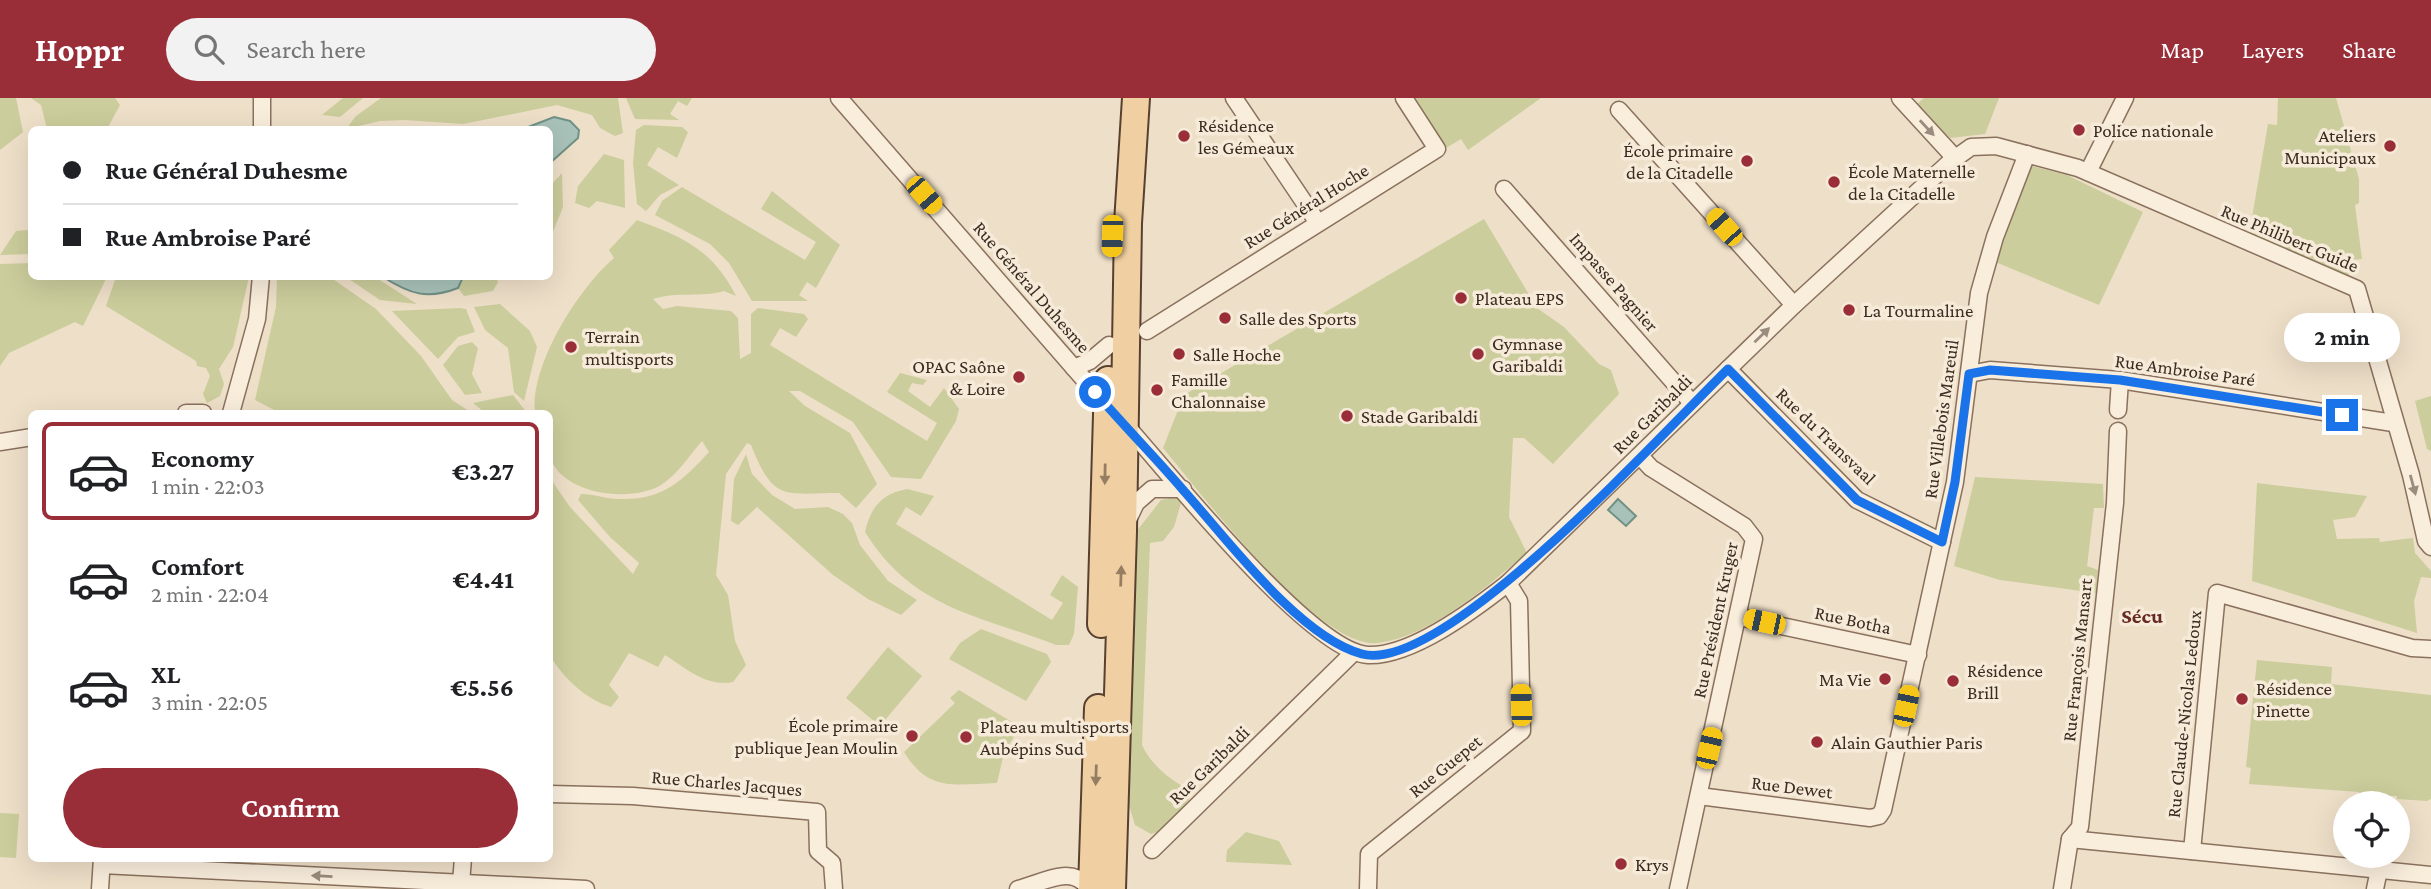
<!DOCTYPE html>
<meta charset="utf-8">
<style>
:root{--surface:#fff;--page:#f2f2f2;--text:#202124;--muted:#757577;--line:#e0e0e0;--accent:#992e39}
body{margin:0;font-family:"Crimson Pro",serif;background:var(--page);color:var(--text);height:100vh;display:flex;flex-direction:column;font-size:26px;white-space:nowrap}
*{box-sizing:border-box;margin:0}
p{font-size:23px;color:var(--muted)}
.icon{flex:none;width:38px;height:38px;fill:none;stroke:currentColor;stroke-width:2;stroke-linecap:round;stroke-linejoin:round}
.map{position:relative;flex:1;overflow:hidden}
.details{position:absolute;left:28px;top:312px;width:525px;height:452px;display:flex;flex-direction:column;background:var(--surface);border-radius:10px;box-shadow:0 7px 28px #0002}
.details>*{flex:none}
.top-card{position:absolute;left:28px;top:28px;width:525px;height:154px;border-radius:10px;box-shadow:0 7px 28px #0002;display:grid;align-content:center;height:154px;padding:0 35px;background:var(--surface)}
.controls{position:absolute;left:2333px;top:693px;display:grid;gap:14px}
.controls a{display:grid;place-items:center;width:77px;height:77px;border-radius:50%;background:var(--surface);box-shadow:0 7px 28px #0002;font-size:35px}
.end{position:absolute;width:32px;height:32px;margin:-16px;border:9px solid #1a73e8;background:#fff;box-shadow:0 0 0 4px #fff}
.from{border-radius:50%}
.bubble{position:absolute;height:49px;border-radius:24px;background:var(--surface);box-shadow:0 7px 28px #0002;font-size:23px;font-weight:700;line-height:49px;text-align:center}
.car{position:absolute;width:21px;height:42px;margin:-21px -10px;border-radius:9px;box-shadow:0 0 5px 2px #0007;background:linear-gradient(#f5c518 24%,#345 0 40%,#f5c518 0 76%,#345 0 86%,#f5c518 0)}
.top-card b{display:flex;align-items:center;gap:24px;height:66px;font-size:26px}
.top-card b+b{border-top:2px solid var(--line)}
.top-card i{width:18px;height:18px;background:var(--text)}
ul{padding:12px 0 0;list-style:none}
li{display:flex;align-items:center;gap:21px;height:98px;margin:0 14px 10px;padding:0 21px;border:4px solid transparent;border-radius:10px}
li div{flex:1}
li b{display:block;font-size:26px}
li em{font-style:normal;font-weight:700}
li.active{border-color:var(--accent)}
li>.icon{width:63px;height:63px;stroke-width:1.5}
.cta{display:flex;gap:14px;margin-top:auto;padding:14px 35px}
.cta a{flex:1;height:80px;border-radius:42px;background:var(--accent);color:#fff;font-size:28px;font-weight:700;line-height:80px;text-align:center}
header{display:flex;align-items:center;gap:42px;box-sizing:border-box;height:98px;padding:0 35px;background:var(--accent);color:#fff}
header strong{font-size:33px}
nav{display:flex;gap:38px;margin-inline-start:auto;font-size:24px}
.search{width:490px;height:63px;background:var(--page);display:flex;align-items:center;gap:18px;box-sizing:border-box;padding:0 24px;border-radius:38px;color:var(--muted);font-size:26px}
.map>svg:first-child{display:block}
</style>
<header>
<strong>Hoppr</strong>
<div class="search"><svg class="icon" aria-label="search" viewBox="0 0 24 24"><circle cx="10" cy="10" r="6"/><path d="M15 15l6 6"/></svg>Search here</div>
<nav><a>Map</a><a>Layers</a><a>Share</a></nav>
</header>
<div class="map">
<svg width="2431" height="791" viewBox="0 0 2431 791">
<rect width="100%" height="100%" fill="#eedfc8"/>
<g fill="#cbcd9c">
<path d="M0 0H16L23 34 0 52Z"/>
<path d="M31 0H115L120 7 107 31H47L41 7Z"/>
<path d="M343 0H363L340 19 322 17Z"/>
<path d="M381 0H618L623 35 615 38 600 30 592 17 557 7 463 26 405 22 380 23 346 31 356 18Z"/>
<path d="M626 0H692L687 8 678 3 670 16 679 22 635 21Z"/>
<path d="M1415 0H1541L1468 52 1461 41 1446 50Z"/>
<path d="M1924 0H1999L1985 36 1950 40 1916 7Z"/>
<path d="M2278 0H2336L2359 81V105L2355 107 2362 161 2350 162 2349 180 2249 137 2268 26 2277 27Z"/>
<path d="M644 27 682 29 688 34 677 60 658 49 647 67 679 87 660 97 646 113 637 106 633 65 636 32Z"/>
<path d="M604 56 624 62 625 110 597 103 589 110 575 105 578 88Z"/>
<path d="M2028 67 2067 77 2143 114 2099 207 1993 163Z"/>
<path d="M562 75 563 109 550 141V88Z"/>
<path d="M682 89 805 162 816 144 761 111 772 93 840 147 816 190 807 184 799 197 808 203H752L729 165 710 146 655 117 662 103Z"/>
<path d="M1484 121 1537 210 1564 229 1599 266 1611 272 1619 296 1553 366 1524 340H1513L1509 419 1527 455C1489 487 1430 539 1378 545 1319 552 1201 395 1163 350L1184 297Z"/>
<path d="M637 122C683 139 713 152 736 198L724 193C700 200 677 193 653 201L663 211 677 208 731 213 738 220 740 261 751 255V216L758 210 804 216 808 221 796 239 780 230 770 247 927 343 937 325 887 294 900 275 927 282 923 287 912 285 908 293 930 309 944 290 959 311 956 323 921 381 891 379 853 324 800 293H789L805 308 850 335 877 386 856 410 839 395C784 395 774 405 751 347L747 345 726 376 716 477 728 497 735 543 746 567 733 584C706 589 687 571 665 557L658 569 629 555 609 587 619 599 611 609C585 601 564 580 550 558V380L570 409 633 476 639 465 610 439 578 402 581 396C594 396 606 401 620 401 663 402 681 384 709 354L702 343C689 358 677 377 661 387 631 405 562 397 550 359 546 347 550 328 550 315H535C530 267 578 191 614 160L609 152Z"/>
<path d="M28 132 31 136 30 156 0 157 16 133Z"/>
<path d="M31 165 32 178 107 179 83 228 75 224 9 255 0 268V166Z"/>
<path d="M116 179H249L233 249 219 271 224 286 220 298 207 305 203 296 210 278 206 270 197 268 196 263 106 208Z"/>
<path d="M277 179H330L376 211 421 258 452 302 472 315H280L255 302 276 209Z"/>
<path d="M346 179H375L417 206 380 202Z"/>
<path d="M463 179H496L498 184 493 193 464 198 458 190Z"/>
<path d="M500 206 530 233 537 249 524 303 514 294 508 250 485 232 474 209Z"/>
<path d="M460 210 466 211 475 234 458 239 438 261 392 213Z"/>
<path d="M472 244 478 250 472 276 482 295 465 297 443 267 458 248Z"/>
<path d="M513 297 527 315H485L473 305Z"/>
<path d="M2431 298V353L2427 351 2415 303Z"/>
<path d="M746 356 752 376 772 397 795 411 828 409 843 416 852 425 860 447 888 483 917 502 901 517 868 501 833 477 757 409 738 427 731 423 734 381Z"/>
<path d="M1975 379 2103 386 2104 410H2094L2087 468 2098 472 2096 495 2000 482 1954 468Z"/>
<path d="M2257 385 2367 398 2355 419 2333 422 2337 441 2379 440 2380 444 2413 440 2415 455 2431 473V480L2421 479 2414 503 2417 535 2252 483Z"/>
<path d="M907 391 934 398 921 418 906 409 896 426 1052 522 1063 505 1050 497 1062 477 1078 489 1074 536 1069 547H1056C978 517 913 511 865 434 871 408 882 396 907 391Z"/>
<path d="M1176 399 1181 405 1174 429 1163 443 1150 445 1142 647C1151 667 1172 684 1192 693 1190 707 1165 734 1151 736L1135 727 1129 707 1136 434 1161 402Z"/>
<path d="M981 531 1047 556 1051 564 1026 603 949 561 960 545Z"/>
<path d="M888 549 922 578 880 628 846 600Z"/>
<path d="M2257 562 2332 569 2331 586 2431 597V701L2427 703 2397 701V698L2359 697V694L2249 686 2251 670 2246 669Z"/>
<path d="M959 592 1020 629 1004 655 997 685C955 686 929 695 904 654L955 605 950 600Z"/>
<path d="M0 715 19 716 16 760 0 759Z"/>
<path d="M1246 734 1279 743 1292 767 1226 764 1227 752Z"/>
</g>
<g fill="#a9c2b9" stroke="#709186" stroke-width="2">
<path d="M554 19 570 23 579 32 578 40 550 65V32L523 31Z"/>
<path d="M383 179H463L458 190C427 202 410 196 383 179Z"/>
<path d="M1618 401 1636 418 1626 428 1608 412Z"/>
</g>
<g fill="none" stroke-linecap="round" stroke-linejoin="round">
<g stroke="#8a715d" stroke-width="19">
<g id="street">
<path d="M839 0 1108 309"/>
<path d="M1234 0 1318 125"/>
<path d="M1900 0 1955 60"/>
<path d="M1619 12 1794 207"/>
<path d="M262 32V0"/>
<path d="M2088 74 2125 0"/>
<path d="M1504 91 1692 305"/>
<path d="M1147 233 1437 51 1404 0"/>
<path d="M1074 270 1090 263 1109 247"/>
<path d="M1728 271 1857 402 1942 444"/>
<path d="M1969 276 1990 272 2120 282 2393 325"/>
<path d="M2118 312 2120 282"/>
<path d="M186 315H203"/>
<path d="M231 315 257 221 261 178"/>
<path d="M1124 325C1167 373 1311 554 1368 557 1411 559 1475 511 1508 485L1794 207 1950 64 1971 49 1996 48 2078 70 2357 191 2411 377 2426 443 2431 449"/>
<path d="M0 344 32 339"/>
<path d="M1640 358 1651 370 1744 428 1754 441 1678 791"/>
<path d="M1127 424 1136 405 1152 391H1183"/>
<path d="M1739 519 1918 557"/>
<path d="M550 696 633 698 817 714 818 753 832 765 834 791"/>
<path d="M1699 698 1870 720 1879 718 1883 712 1955 384 1979 195 1995 139 2027 56"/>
<path d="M2070 741 2431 777"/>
<path d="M1152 752 1354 554"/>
<path d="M2192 753 2217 495 2412 550 2431 551"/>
<path d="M102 767 586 791"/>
<path d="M461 785 463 760"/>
<path d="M100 791 102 760"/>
<path d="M1018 791C1040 786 1069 767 1086 787"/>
<path d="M1368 791 1369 756 1522 633 1519 503 1508 485"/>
<path d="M2062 791 2070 741 2080 729 2115 405 2118 333"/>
<path d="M2375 791 2379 772"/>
</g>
</g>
<g stroke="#584031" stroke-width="30">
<g id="primary">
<path d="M1101 526 1108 282"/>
<path d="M1092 791 1098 610"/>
<path d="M1112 791 1123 433 1128 125 1136 0"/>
</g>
</g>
<use href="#street" stroke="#f9eddc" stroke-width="16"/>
<use href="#primary" stroke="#f0d0a2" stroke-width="26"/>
</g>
<defs><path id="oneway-solid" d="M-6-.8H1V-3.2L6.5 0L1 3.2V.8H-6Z" transform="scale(1.75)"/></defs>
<g fill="#9a8c7e">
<use href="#oneway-solid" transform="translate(1927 30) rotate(47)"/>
<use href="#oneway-solid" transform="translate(1762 237) rotate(-44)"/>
<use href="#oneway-solid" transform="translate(2413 387) rotate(75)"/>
<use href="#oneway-solid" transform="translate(322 778) rotate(-177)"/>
</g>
<g fill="#967e62">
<use href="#oneway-solid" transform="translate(1105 376) rotate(91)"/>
<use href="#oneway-solid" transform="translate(1121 478) rotate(-88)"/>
<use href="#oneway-solid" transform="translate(1096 677) rotate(92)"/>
</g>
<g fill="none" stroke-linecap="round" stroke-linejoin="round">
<path stroke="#1a73e8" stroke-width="9" d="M1095 294C1124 328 1155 359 1184 393 1227 441 1299 539 1362 556 1444 578 1668 329 1728 271L1857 402 1942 444 1955 384 1969 276 1990 272 2120 282 2342 317"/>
</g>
<g fill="#992e39" stroke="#f6ead8" stroke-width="2.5">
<circle cx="2079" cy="32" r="7"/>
<circle cx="1184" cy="38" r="7"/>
<circle cx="2390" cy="48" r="7"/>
<circle cx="1747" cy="63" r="7"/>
<circle cx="1834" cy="84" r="7"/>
<circle cx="1461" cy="200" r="7"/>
<circle cx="1849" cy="212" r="7"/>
<circle cx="1225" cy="220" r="7"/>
<circle cx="571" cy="249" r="7"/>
<circle cx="1179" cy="256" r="7"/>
<circle cx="1478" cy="256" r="7"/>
<circle cx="1019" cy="279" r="7"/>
<circle cx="1157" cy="292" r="7"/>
<circle cx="1347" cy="318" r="7"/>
<circle cx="1885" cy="581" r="7"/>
<circle cx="1953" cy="583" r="7"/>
<circle cx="2242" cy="601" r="7"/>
<circle cx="912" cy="638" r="7"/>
<circle cx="966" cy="639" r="7"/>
<circle cx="1817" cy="644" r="7"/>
<circle cx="1621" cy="766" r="7"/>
</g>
<g text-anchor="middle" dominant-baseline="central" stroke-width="7" stroke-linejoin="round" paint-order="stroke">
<g font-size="19" fill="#3b2b21" stroke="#f6ead8" text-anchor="start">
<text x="1198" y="27">Résidence<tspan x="1198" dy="22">les Gémeaux</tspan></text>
<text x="2093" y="32">Police nationale</text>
<text x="2376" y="37" text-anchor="end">Ateliers<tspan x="2376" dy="22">Municipaux</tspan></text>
<text x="1733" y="52" text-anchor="end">École primaire<tspan x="1733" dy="22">de la Citadelle</tspan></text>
<text x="1848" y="73">École Maternelle<tspan x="1848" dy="22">de la Citadelle</tspan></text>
<text x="1475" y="200">Plateau EPS</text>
<text x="1863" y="212">La Tourmaline</text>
<text x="1239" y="220">Salle des Sports</text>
<text x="585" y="238">Terrain<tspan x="585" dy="22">multisports</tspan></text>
<text x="1492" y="245">Gymnase<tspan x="1492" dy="22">Garibaldi</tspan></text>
<text x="1193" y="256">Salle Hoche</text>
<text x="1005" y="268" text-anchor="end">OPAC Saône<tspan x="1005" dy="22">&amp; Loire</tspan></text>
<text x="1171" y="281">Famille<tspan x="1171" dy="22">Chalonnaise</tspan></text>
<text x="1361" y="318">Stade Garibaldi</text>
<text x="1967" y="572">Résidence<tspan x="1967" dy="22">Brill</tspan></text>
<text x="1871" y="581" text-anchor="end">Ma Vie</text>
<text x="2256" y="590">Résidence<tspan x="2256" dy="22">Pinette</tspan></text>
<text x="898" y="627" text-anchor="end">École primaire<tspan x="898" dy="22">publique Jean Moulin</tspan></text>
<text x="980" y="628">Plateau multisports<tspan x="980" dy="22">Aubépins Sud</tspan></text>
<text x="1831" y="644">Alain Gauthier Paris</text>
<text x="1635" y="766">Krys</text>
</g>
<g font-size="19" fill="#3b2b21" stroke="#f6ead8">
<text transform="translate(1306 108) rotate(-32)">Rue Général Hoche</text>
<text transform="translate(2290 140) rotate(23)">Rue Philibert Guide</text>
<text transform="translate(1614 184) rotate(49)">Impasse Pagnier</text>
<text transform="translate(1032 189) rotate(49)">Rue Général Duhesme</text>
<text transform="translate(2185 272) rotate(8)">Rue Ambroise Paré</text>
<text transform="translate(1652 316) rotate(-45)">Rue Garibaldi</text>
<text transform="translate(1941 321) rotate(-82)">Rue Villebois Mareuil</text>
<text transform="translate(1826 338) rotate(44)">Rue du Transvaal</text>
<text transform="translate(1715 522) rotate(-78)">Rue Président Kruger</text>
<text transform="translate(1853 522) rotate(12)">Rue Botha</text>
<text transform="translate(2077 562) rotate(-84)">Rue François Mansart</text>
<text transform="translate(2184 616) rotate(-84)">Rue Claude-Nicolas Ledoux</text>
<text transform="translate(1209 667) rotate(-44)">Rue Garibaldi</text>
<text transform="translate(1445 668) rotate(-39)">Rue Guepet</text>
<text transform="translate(727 685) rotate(5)">Rue Charles Jacques</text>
<text transform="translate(1792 689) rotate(7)">Rue Dewet</text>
</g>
<g font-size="21" font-weight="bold" fill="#672921" stroke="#f6ead8">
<text x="2142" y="518">Sécu</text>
</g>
</g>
</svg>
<div class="controls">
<a><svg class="icon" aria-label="locate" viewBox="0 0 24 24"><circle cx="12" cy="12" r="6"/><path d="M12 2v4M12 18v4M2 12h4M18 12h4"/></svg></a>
</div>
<i class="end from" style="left:1095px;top:294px"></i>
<i class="end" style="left:2342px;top:317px"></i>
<div class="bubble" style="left:2284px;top:215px;width:116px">2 min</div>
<i class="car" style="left:924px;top:97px;rotate:139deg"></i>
<i class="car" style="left:1724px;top:129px;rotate:318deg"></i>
<i class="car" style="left:1112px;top:138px;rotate:182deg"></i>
<i class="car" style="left:1764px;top:524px;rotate:282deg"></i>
<i class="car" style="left:1521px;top:607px;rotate:358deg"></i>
<i class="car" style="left:1906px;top:608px;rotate:12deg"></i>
<i class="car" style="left:1709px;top:650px;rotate:13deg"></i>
<div class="top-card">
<b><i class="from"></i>Rue Général Duhesme</b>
<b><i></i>Rue Ambroise Paré</b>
</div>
<section class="details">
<ul>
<li class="active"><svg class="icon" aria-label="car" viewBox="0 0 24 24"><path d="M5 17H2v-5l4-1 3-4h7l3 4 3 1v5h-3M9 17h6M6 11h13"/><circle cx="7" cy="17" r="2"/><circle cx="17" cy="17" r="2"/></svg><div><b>Economy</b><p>1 min · 22:03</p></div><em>€3.27</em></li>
<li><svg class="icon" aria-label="car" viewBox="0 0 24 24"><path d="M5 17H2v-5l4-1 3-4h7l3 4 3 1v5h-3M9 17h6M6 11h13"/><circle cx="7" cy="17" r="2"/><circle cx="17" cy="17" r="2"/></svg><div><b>Comfort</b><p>2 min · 22:04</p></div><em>€4.41</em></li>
<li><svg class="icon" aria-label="car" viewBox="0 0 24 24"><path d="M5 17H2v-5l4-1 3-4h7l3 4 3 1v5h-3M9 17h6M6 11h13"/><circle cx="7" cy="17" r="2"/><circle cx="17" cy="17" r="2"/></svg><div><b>XL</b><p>3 min · 22:05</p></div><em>€5.56</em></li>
</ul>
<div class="cta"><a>Confirm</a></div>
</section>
</div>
